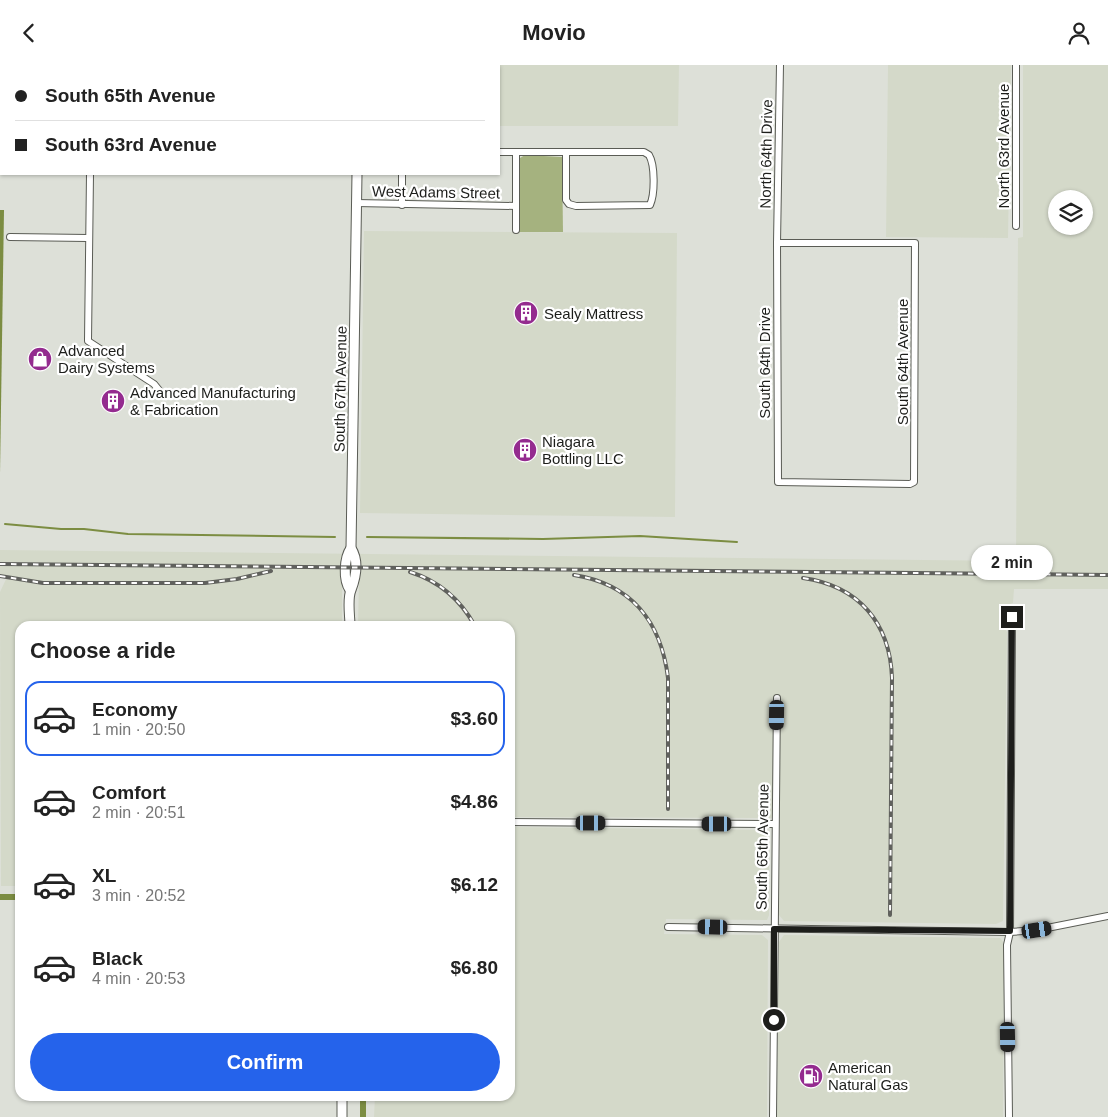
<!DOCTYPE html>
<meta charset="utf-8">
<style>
:root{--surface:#fff;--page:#f6f6f6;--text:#222;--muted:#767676;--line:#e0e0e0;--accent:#2563eb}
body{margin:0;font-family:Helvetica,sans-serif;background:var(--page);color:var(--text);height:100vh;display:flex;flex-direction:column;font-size:19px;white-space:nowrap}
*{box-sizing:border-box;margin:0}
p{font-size:16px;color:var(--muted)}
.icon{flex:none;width:28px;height:28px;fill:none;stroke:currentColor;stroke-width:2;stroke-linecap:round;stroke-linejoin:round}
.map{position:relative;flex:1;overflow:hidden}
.sheet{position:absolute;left:15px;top:556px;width:500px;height:480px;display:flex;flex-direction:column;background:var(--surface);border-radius:15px;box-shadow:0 1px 4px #0004}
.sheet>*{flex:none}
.top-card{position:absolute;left:0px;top:0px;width:500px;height:110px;box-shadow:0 1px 4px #0004;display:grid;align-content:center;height:110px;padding:0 15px;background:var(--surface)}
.tools{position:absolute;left:1048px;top:125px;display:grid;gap:10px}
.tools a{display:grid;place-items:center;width:45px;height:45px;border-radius:50%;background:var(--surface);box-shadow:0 1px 4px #0004;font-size:25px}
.end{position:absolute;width:22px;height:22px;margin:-11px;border:6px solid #1d1e1b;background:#fff;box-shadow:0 0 0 2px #fff}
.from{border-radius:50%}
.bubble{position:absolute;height:35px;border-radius:18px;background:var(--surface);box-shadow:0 1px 4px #0004;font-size:16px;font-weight:600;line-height:35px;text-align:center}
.car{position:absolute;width:15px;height:30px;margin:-15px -8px;border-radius:6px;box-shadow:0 0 4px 1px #0007;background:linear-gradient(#222 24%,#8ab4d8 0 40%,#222 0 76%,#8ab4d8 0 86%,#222 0)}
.top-card b{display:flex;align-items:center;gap:18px;height:48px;font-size:19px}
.top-card b+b{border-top:1px solid var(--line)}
.top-card i{width:12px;height:12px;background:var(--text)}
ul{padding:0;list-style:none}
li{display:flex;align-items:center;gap:15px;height:75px;margin:0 10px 8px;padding:0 5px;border:2px solid transparent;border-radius:15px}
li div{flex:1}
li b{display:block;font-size:19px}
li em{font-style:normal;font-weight:600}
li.current{border-color:var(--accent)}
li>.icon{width:45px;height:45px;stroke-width:1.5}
h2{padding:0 15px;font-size:22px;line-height:60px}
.primary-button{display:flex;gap:10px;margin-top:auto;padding:10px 15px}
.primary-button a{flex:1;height:58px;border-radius:30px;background:var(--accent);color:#fff;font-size:20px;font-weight:600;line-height:58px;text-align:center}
header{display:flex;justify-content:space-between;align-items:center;height:65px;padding:0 15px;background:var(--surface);font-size:22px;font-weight:600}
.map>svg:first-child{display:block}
</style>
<header><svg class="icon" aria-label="back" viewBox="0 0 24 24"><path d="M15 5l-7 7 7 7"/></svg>Movio<svg class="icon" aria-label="person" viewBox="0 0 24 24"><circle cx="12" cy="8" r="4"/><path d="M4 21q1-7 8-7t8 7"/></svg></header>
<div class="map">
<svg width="1108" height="1052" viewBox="0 0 1108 1052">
<rect width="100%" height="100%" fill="#dde0d8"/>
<g fill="#d4d9c9" fill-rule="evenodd">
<path d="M367 0H679L678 61H499V1Z"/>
<path d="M888 0H1011L1008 173 886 172Z"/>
<path d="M1023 0H1108V524H1014L1013 538 1004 541 1000 548V556L1007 567 1003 856 996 859 784 856 779 850 780 753 510 752V561H358L359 516 342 517V561H20V821H1L0 527 8 510H0V485L1016 496 1018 173 1023 172ZM1056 134H1084V161H1056Z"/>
<path d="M364 166 677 168 675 452 360 448Z"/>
<path d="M510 762 758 765 766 767 769 772V850L767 855 666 854 664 869 762 870 768 875 767 1052H374L375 1031H510Z"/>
<path d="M784 870 1000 873 1004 878 1003 1052H777L779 877Z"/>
</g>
<path fill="#a5b27f" d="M525 90 562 92 563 167H519V97L520 93Z"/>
<path fill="#7c8d42" d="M0 145H4L0 408Z"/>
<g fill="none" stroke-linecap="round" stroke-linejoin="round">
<g stroke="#7c8d42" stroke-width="2">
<path d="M5 459 61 464H84L128 469 335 472"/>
<path d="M367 472 543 474 640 471 737 477"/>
</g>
<g stroke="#7c8d42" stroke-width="6">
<path d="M0 832H20"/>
<path d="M363 1052V1031"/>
</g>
<g stroke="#5a5c55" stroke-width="8">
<g id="minor">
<path d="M1016 0V161"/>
<path d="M91 1V0"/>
<path d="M499 87H644L649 90C655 100 655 129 650 140L576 141 569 139 566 135V87"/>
<path d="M90 109 88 276 154 319 163 330"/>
<path d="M356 138 516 141"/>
<path d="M402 140V109"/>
<path d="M516 165V87"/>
<path d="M10 172 88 173"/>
<path d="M777 178H915L914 417 910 419 778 417 777 178 780 0"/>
<path d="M510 757 775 759"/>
<path d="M668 862 1010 867 1037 865 1108 851"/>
<path d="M773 1052 777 633"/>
<path d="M1009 1052 1007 880 1010 867 1012 552"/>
</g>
</g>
<g stroke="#5a5c55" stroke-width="11">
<g id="secondary">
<path d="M359 1V0"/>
<path d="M350 525C343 515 344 493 351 483"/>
<path d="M350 561C350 551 347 534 351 525 356 512 359 496 351 483L357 109"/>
<path d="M342 1052V1031"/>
</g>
</g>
<use href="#minor" stroke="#fff" stroke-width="6"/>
<use href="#secondary" stroke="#fff" stroke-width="9"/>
<g stroke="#60615d" stroke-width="4">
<g id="rail">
<path d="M0 499 1108 510"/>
<path d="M410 507C439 516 460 534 475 561"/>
<path d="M574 510C631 519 661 556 668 613V744"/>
<path d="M0 511 43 518H205L237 514 271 506"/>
<path d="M803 513C859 521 890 558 892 613L890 850"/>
</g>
</g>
<use href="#rail" stroke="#fff" stroke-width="2" stroke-dasharray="5.5" stroke-linecap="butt"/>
</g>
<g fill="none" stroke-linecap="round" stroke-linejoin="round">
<path stroke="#1d1e1b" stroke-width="6" d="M774 955V864L1010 866 1012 552"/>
</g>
<defs>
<g id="building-disc" transform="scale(1.25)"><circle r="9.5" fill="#942b8f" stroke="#fff"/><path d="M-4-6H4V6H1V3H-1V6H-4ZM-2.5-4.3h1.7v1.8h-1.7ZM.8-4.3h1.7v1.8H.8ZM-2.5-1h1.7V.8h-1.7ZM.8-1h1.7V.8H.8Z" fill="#fff"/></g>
<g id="shop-disc" transform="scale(1.25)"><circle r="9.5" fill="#942b8f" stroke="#fff"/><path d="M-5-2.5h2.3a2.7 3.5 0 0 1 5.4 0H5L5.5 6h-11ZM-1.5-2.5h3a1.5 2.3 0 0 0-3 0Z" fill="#fff"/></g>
<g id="fuel-disc" transform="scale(1.25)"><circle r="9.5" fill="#942b8f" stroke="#fff"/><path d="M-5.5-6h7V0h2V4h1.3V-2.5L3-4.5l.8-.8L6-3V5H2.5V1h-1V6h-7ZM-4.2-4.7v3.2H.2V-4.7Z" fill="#fff"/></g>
</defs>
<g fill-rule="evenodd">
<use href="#building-disc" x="526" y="248"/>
<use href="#shop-disc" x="40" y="294"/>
<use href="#building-disc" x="113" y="336"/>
<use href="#building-disc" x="525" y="385"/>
<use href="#fuel-disc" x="811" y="1011"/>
</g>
<g text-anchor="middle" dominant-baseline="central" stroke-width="4.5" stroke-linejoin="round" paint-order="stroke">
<g font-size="15" fill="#1d1e1b" stroke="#fff">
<text transform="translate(1003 81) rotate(-90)">North 63rd Avenue</text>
<text transform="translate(766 89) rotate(-89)">North 64th Drive</text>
<text transform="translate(436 127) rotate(1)">West Adams Street</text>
<text transform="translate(902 297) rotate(-90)">South 64th Avenue</text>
<text transform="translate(764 298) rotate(-90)">South 64th Drive</text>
<text transform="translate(340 324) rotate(-89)">South 67th Avenue</text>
<text transform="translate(762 782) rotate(-89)">South 65th Avenue</text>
</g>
<g font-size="15" fill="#1d1e1b" stroke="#fff" text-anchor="start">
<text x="544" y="248">Sealy Mattress</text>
<text x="58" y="285">Advanced<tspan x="58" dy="17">Dairy Systems</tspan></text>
<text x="130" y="327">Advanced Manufacturing<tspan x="130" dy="17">&amp; Fabrication</tspan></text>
<text x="542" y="376">Niagara<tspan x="542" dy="17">Bottling LLC</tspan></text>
<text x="828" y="1002">American<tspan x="828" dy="17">Natural Gas</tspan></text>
</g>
</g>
</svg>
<div class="tools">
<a><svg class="icon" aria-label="layers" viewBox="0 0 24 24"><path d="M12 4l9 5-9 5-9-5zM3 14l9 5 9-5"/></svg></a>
</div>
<i class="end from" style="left:774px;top:955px"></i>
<i class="end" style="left:1012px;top:552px"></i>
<div class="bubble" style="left:971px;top:480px;width:82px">2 min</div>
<i class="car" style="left:777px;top:650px;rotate:181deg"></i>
<i class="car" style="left:591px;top:758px;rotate:90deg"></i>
<i class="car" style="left:717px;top:759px;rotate:270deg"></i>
<i class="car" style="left:713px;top:862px;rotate:271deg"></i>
<i class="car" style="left:1037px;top:865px;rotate:81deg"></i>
<i class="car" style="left:1008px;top:972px;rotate:179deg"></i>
<div class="top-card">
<b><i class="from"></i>South 65th Avenue</b>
<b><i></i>South 63rd Avenue</b>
</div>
<section class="sheet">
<h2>Choose a ride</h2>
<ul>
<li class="current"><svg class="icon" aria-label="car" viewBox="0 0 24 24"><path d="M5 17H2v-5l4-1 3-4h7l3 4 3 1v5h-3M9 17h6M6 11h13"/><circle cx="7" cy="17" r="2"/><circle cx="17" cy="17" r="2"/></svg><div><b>Economy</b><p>1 min · 20:50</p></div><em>$3.60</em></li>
<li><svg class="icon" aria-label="car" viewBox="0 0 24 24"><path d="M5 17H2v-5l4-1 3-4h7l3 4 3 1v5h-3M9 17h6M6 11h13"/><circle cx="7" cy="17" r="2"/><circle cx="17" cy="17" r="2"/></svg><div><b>Comfort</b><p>2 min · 20:51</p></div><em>$4.86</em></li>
<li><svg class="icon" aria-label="car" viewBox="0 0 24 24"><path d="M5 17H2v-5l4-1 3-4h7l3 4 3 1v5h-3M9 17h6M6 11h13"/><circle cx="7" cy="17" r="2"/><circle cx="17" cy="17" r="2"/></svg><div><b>XL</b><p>3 min · 20:52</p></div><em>$6.12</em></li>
<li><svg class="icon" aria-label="car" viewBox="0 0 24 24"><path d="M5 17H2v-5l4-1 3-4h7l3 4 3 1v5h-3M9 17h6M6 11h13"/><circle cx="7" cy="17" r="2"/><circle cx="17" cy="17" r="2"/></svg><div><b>Black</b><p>4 min · 20:53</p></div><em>$6.80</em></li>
</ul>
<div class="primary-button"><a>Confirm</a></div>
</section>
</div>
